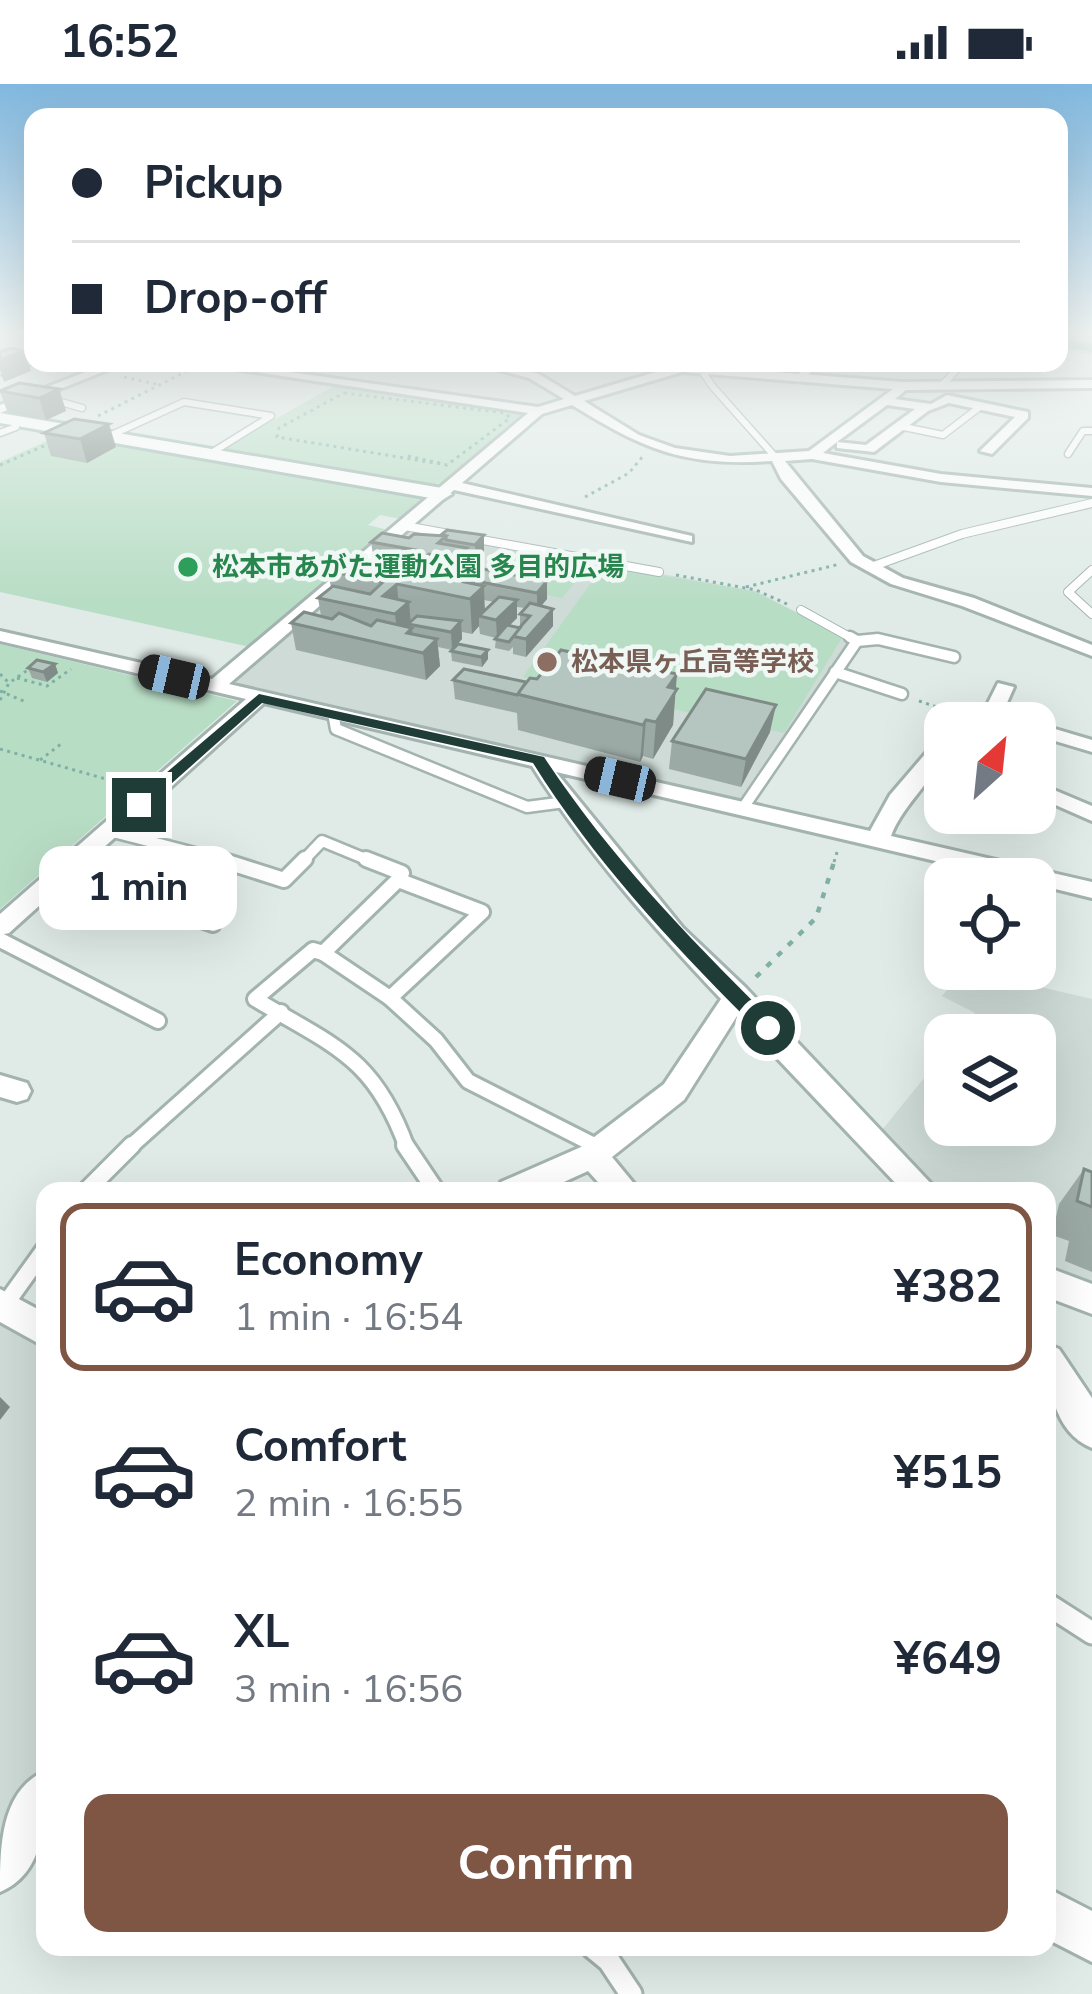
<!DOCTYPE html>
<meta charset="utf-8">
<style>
:root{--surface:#fff;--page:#f6f6f7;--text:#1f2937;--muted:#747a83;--line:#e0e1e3;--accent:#7f5644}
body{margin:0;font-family:"Nunito Sans","Noto Sans JP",sans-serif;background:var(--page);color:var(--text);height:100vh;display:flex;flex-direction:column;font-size:45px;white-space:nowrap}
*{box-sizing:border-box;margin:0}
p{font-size:39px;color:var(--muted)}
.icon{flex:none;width:66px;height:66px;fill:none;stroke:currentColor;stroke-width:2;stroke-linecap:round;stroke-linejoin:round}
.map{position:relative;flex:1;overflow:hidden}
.drawer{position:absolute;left:36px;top:1098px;width:1020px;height:774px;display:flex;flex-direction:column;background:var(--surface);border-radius:24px;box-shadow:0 12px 48px #0002}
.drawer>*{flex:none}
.guide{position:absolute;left:24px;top:24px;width:1044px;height:264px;border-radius:24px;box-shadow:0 12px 48px #0002;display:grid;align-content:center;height:264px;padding:0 48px;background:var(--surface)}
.needle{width:78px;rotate:27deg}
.controls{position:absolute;left:924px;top:618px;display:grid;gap:24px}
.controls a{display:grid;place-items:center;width:132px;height:132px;border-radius:24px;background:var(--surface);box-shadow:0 12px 48px #0002;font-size:60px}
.end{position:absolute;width:54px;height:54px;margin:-27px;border:15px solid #203c37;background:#fff;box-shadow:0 0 0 6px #fff}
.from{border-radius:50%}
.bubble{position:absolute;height:84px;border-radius:24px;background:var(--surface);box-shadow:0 12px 48px #0002;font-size:39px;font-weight:700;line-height:84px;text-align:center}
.car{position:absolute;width:36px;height:72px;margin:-36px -18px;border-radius:15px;box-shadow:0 0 9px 3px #0007;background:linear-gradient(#222 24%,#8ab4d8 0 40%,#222 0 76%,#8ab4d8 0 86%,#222 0)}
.guide b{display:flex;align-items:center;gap:42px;height:114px;font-size:45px}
.guide b+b{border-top:3px solid var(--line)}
.guide i{width:30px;height:30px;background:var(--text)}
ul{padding:21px 0 0;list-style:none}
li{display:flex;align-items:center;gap:36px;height:168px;margin:0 24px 18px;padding:0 24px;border:6px solid transparent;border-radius:24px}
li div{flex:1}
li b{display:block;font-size:45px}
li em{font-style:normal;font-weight:700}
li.active{border-color:var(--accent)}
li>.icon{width:108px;height:108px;stroke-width:1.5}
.cta{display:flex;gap:24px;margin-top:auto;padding:24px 48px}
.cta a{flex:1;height:138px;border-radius:24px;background:var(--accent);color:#fff;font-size:48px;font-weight:700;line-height:138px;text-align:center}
.status{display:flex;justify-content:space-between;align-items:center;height:84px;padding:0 60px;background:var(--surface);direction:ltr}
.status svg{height:33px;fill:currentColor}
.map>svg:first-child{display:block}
</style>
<div class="status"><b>16:52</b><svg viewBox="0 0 49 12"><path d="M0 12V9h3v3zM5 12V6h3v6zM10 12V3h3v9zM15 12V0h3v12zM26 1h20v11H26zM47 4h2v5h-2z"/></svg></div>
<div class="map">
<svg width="1092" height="1910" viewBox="0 0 1092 1910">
<rect width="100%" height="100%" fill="#e0ebe7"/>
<g fill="#cedbd6">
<path d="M413 445 756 507 852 557 749 710 736 717 231 599Z"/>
<path d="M964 885 1092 915V1208L1047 1190V1107H942L882 1046 945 968V1041H1035V951H958L975 929 942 912Z"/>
<path d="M0 1240 45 1266V1687L0 1764Z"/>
</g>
<g fill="#b8ddc5">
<path d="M334 302 519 328 523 331 440 399 431 401 220 366Z"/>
<path d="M60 351 419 413 422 416 401 435 380 431 368 441 388 446 250 563 0 508V378Z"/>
<path d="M517 466 591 479 562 514 486 500Z"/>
<path d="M604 481 755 508 843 552 784 649 523 593Z"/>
<path d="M0 560 237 617 0 825Z"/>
</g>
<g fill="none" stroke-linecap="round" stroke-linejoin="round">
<g stroke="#a3b3af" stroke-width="9">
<g id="lane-far5">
<path d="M710 285 704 290 713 303 778 376"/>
<path d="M798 294 819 279"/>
<path d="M941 302 963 279"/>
<path d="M47 314 82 324"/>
<path d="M899 342 943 351 981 322"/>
<path d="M0 349 16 343"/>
<path d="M107 353 184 318 271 332 208 371"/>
<path d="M1068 370 1083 347H1092"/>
</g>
</g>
<g stroke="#a3b3af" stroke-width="10">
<g id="lane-far4">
<path d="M405 442 659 488"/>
<path d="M871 483 962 450 1092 419"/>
<path d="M1092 486 1068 508 1092 530"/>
<path d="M801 526 855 556"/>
<path d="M868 556H882"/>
</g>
</g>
<g stroke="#a3b3af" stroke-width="15">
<g id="lane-far3">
<path d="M857 557 878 555 954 573"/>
<path d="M835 588 902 610"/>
<path d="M333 629 336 645 527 723 565 718"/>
<path d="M743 724 857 557 850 553"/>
<path d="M109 747 230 778"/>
<path d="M302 778 322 757 373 778"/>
</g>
</g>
<g stroke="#a3b3af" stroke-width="20">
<g id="lane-far2">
<path d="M218 775 284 796 305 775"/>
<path d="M366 775 402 789 398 796 482 828 390 914 436 956 468 997 600 1064"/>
<path d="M42 806 109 836 140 814 213 840"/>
<path d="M0 856 158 937"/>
<path d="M323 869 313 866 255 915C333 962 374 972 407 1064"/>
<path d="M390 914 323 869 398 796"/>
<path d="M129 1064 281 928"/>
</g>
</g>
<g stroke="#a3b3af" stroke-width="22">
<g id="lane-far1">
<path d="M405 1061 436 1107"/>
<path d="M594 1061 600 1064"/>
<path d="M86 1107 132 1061"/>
<path d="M4 1222 45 1165"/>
</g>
</g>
<g stroke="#a3b3af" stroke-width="27">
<g id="lane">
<path d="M1047 1520 1092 1549"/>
<path d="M592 1863 609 1877 631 1910"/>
</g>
</g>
<g stroke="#a3b3af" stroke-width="6">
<g id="street">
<path d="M22 250H33V254L23 252Z"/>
<path d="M33 273 35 279 0 290V283Z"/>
<path d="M109 279H125L0 329V321Z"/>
<path d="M195 279H225L538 323 564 315 529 294 473 279 537 289 575 312 663 286 606 279 683 281 903 298 1092 296V304L906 306 895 315 931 320 947 311 1028 328V334L992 370 980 367 1015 333 949 319 928 327 874 368 837 364V358L823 369 941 390 1092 404V412L941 398 812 375 785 377 863 472 903 494 974 514 1092 561V572L962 522 891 500 851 478 781 395 772 377C685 383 645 366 572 321L542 330 462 399 692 452V458L454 406 229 600 870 747 890 711 938 655 945 653C945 690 904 716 891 752L1092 798V814L1035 800V795H1012L556 688 683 844 746 904 938 1107H903L737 932 684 1016 612 1073 640 1107H606L588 1087 544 1107H497L501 1098 581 1063 664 1000 721 915C653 843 585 766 532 682L264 619 9 849 0 851V830L246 615 0 557V547L212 595 528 329ZM682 288 893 305 809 367 730 372 675 364 639 351 584 317ZM887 321 915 325 866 361 837 358Z"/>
<path d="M998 599 1014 603 1002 630 1024 639 974 634 970 639H950L962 623 985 625Z"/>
<path d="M1035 639 1092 656V668L1035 651Z"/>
<path d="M1035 698 1092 722V737L1035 712Z"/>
<path d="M0 991 27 999 31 1007 27 1015 17 1018 0 1013Z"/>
<path d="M1047 1183 1092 1200V1230L1047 1213Z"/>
<path d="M0 1205 45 1229V1263L0 1238Z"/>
<path d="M1047 1260 1059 1265 1092 1314V1364C1052 1348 1047 1297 1047 1260Z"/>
<path d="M45 1687C45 1730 48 1788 0 1808 0 1764 0 1707 45 1687Z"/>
<path d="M1047 1804 1092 1827V1878L1047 1855Z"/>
</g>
</g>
<g stroke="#9eb7b1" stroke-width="6">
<path id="secondary" d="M0 329 442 404 452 410 442 416 0 339Z"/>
</g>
<g stroke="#c1c8c7" stroke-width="6">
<path id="primary" d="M1059 254 1092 260V268L1059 262Z"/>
</g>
<g stroke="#7fafa5" stroke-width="3" stroke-dasharray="3 4.5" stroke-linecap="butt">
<path d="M124 293 160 301"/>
<path d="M344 309 505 329 510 334 447 381 277 353 279 344Z"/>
<path d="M98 332 187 287"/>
<path d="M408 372 444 380"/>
<path d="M0 381 44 362"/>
<path d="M585 413 629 389 643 372"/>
<path d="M676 491 756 506 787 520"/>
<path d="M746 503 840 480"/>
<path d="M0 590 9 599"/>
<path d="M17 594 47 602 71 585"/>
<path d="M0 607 26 618"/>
<path d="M0 616 9 599 32 583"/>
<path d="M919 617 943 625"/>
<path d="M0 665 127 701"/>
<path d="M40 676 61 660"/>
<path d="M834 778 838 765"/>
</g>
<path stroke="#7fafa5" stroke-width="4.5" stroke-dasharray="6 9" stroke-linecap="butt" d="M756 893 816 834 835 775"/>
<use href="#lane-far5" stroke="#fff" stroke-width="6"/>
<use href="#lane-far4" stroke="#fff" stroke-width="8"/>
<use href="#lane-far3" stroke="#fff" stroke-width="10"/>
<use href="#lane-far2" stroke="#fff" stroke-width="14"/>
<use href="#lane-far1" stroke="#fff" stroke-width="16"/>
<use href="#lane" stroke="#fff" stroke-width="21"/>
<use href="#street" fill="#fff" fill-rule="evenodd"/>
<use href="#secondary" fill="#fff" fill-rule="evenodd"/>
<use href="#primary" fill="#63a298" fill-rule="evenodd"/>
</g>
<g fill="#9caaa5" fill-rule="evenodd">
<path d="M59 305 66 327 46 336 8 329 0 308Z"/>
<path d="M44 349 116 363 87 379 51 372Z"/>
<path d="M484 451V468L476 478 468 476 470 499 483 485 547 515 541 522 553 542 526 573 513 570V563L509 567 495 564 496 554 480 550 479 542 472 550 462 548V555L452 566 438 563 440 582 426 596 296 566 291 539 321 532 318 514 331 504 328 487 374 477 371 458ZM484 516 494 518 485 527ZM517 523 525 524 520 530V544L509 542 517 534Z"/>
<path d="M488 566V575L482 583 452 577 451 567Z"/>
<path d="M55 580 58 589 47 598 32 594 28 584Z"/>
<path d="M453 596 675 605 673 641 653 675 643 672 640 678 518 646 517 629 455 615Z"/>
<path d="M770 648 741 703 669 685 672 657Z"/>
<path d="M1084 1085 1092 1088V1188L1065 1177 1069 1157 1052 1151 1059 1120Z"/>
</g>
<g fill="#7f8b86">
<path d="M24 267 31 287 4 298 0 286V276Z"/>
<path d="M59 305 66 327 46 336 39 314Z"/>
<path d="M109 340 116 363 87 379 80 355Z"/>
<path d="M484 451V468L476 478 475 461Z"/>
<path d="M467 464 471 514 484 502 485 534 479 532V542L472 550 470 515 458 509 455 475Z"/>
<path d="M429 470 432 504 408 488Z"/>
<path d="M388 478 391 505 397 500 399 526 409 518 411 541 408 540 409 547 412 544 414 567 407 557 399 565 395 530 385 528 382 483Z"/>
<path d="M547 497V515L537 527V509Z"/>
<path d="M517 516V534L497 554 496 536Z"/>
<path d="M553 525V542L526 573V555Z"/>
<path d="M461 537 462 555 452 566 451 548Z"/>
<path d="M437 555 440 582 426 596 423 569Z"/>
<path d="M488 566V575L482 583 481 573Z"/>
<path d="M55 580 58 589 47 598 43 588Z"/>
<path d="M677 590 673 641 653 675 656 638 668 603Z"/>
<path d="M776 621 770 648 741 703 746 675Z"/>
<path d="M646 636 643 672 640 678 643 641Z"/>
<path d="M0 1313 10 1323 0 1336Z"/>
</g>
<g fill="#b5c6c0" stroke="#7f8b86" stroke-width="3">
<path d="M11 264 24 267 0 276V268Z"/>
<path d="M19 299 59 305 39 314 0 307Z"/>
<path d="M74 335 109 340 80 355 44 349Z"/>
<path d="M447 446 484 451 475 461 446 456V452L441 451Z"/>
<path d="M382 449 409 454 414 450 446 452 438 459 467 464 455 475 429 470 408 488 437 494 443 488 470 493 464 498 484 502 470 515 397 500 383 512 409 518 395 530 318 514 333 502 370 510 383 498 328 487 343 475 388 478 382 483 399 487 421 467 371 458Z"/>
<path d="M483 485 547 497 537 509 471 496Z"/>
<path d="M499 513 517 516 496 536 479 532Z"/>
<path d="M530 519 553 525 526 555 512 552 530 532 520 530Z"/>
<path d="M304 528 332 535 339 529 371 542 377 536 412 544 407 549 437 555 423 569 291 539Z"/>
<path d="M417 532 461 537 451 548 408 540Z"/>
<path d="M507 541 520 544 509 558 495 555Z"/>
<path d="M458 560 488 566 481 573 451 567Z"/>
<path d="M561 566 677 590 668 603 677 605 656 638 646 636 643 641 517 610 530 594 537 595Z"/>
<path d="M37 576 55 580 43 588 28 584Z"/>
<path d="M464 585 526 598 517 611 453 596Z"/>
<path d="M706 605 776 621 746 675 672 657Z"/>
<path d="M1084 1085 1092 1088V1123L1077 1117Z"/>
</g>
<linearGradient id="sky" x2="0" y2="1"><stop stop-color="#81b8df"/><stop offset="0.48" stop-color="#f1f6f4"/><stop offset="1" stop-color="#f1f6f4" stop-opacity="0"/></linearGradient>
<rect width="1092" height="518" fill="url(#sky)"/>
<path fill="#203c37" d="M259 610 544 673C609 772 691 856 775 939V949H761C678 866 596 780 533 679L262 619 144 724H133V717Z"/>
<circle fill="#2e9e5b" stroke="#f0f8f5" stroke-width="4.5" cx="188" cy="483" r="12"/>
<circle fill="#8d6e63" stroke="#f0f8f5" stroke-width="4.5" cx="547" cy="578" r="12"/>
<g text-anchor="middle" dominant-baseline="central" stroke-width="9" stroke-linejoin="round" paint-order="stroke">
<g font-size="27" font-weight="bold" fill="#27864d" stroke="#f0f8f5" text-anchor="start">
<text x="212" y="483">松本市あがた運動公園 多目的広場</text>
</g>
<g font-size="27" font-weight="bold" fill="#785e54" stroke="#f0f8f5" text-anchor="start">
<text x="571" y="578">松本県ヶ丘高等学校</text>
</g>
</g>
</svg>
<div class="controls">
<a><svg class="needle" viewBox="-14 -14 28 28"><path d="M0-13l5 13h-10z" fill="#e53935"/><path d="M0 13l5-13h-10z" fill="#747a83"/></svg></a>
<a><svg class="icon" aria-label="locate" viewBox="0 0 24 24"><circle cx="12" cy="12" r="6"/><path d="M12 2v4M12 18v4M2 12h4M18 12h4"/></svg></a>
<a><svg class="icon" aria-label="layers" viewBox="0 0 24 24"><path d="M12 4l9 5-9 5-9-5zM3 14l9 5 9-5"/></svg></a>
</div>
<i class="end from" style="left:768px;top:944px"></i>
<i class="end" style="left:139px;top:721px"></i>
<div class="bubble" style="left:39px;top:762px;width:198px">1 min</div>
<i class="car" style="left:174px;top:593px;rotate:283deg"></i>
<i class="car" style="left:620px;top:695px;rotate:283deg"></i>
<div class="guide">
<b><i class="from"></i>Pickup</b>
<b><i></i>Drop-off</b>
</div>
<section class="drawer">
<ul>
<li class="active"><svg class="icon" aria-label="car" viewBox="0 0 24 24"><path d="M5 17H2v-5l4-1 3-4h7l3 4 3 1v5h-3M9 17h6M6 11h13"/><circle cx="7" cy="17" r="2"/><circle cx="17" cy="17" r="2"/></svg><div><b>Economy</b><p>1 min · 16:54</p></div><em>¥382</em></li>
<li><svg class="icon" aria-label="car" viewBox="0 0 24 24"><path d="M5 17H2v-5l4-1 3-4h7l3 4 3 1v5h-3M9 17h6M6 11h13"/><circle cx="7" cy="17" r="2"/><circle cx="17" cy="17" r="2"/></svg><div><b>Comfort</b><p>2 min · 16:55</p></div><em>¥515</em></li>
<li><svg class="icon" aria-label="car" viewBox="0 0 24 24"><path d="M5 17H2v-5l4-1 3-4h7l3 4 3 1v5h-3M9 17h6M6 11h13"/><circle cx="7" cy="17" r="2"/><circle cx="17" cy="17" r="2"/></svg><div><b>XL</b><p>3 min · 16:56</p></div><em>¥649</em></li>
</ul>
<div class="cta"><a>Confirm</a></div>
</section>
</div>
